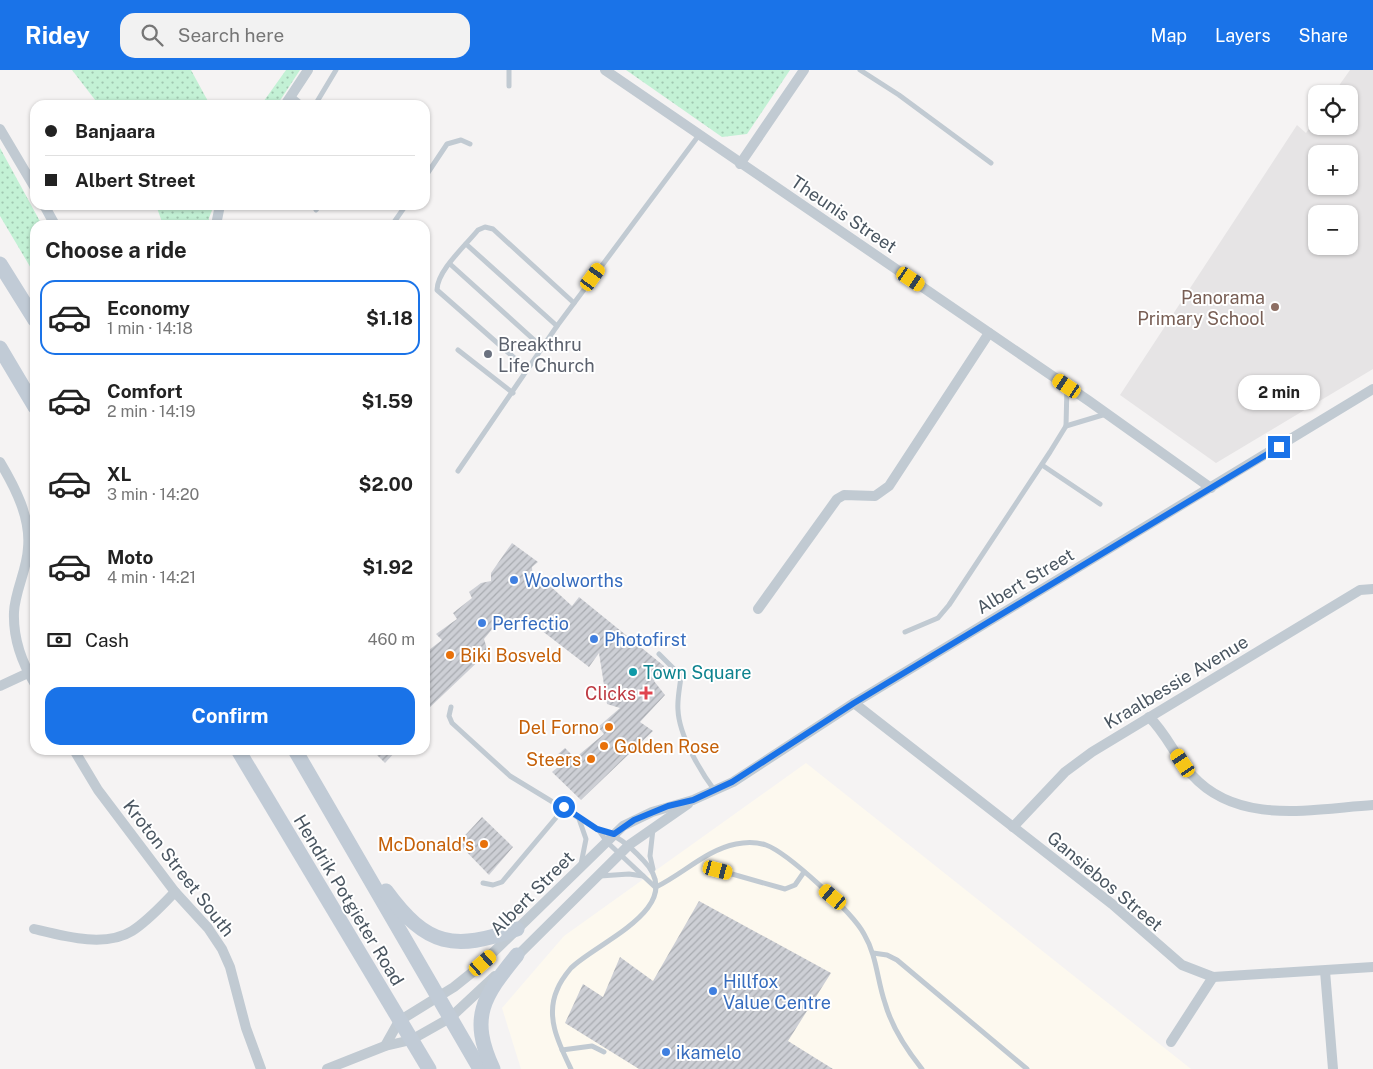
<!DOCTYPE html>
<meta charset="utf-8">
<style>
:root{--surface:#fff;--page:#f2f2f2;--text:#222;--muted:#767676;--line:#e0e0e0;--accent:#1a73e8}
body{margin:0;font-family:"Public Sans",sans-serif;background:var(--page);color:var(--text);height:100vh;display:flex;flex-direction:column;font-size:19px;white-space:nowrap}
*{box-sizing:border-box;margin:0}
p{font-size:16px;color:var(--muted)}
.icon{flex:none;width:28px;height:28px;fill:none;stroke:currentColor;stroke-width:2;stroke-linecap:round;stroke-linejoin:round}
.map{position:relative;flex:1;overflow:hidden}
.drawer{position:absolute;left:30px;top:150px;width:400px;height:535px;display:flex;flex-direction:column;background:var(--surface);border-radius:15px;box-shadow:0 1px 4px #0004}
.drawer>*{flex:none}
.hud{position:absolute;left:30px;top:30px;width:400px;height:110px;border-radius:15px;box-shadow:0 1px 4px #0004;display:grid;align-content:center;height:110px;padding:0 15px;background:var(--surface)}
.buttons{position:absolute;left:1308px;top:15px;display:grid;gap:10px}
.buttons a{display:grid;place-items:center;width:50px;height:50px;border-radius:10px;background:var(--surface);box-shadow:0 1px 4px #0004;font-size:25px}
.end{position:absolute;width:22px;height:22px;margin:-11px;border:6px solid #1a73e8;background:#fff;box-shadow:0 0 0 2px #fff}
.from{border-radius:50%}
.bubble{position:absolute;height:35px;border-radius:15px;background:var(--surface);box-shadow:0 1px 4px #0004;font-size:16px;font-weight:700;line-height:35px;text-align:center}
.car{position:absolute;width:15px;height:30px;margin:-15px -8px;border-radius:6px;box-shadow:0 0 4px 1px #0007;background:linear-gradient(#f5c518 24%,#345 0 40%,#f5c518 0 76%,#345 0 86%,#f5c518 0)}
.hud b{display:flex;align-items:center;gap:18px;height:48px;font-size:19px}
.hud b+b{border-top:1px solid var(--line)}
.hud i{width:12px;height:12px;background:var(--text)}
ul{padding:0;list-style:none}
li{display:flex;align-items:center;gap:15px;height:75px;margin:0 10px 8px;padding:0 5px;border:2px solid transparent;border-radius:15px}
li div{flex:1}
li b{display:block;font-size:19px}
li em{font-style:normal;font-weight:700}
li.selected{border-color:var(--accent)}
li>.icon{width:45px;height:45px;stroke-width:1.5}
h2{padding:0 15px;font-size:22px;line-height:60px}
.pay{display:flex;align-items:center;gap:12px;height:55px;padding:0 15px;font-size:19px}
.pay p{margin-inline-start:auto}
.button{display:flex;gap:10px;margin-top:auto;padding:10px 15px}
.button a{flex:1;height:58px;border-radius:15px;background:var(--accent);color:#fff;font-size:20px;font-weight:700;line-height:58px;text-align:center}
header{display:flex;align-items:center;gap:30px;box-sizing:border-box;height:70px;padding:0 25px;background:var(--accent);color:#fff}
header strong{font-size:24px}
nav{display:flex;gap:28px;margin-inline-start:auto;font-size:18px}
.search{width:350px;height:45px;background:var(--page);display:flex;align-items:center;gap:12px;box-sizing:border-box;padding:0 18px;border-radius:15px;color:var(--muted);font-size:19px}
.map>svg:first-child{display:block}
</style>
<header>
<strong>Ridey</strong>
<div class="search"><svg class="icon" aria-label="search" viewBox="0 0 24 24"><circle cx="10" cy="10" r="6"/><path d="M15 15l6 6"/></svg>Search here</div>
<nav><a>Map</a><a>Layers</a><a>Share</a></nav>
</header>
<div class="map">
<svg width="1373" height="999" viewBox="0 0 1373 999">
<defs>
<pattern id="park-dots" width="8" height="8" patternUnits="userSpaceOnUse" patternTransform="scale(1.25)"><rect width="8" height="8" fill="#c3f1d5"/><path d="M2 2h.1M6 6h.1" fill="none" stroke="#a0c6b0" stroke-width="1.8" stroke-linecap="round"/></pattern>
<pattern id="building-hatch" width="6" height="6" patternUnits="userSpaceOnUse" patternTransform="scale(1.25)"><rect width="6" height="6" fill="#cdcfd5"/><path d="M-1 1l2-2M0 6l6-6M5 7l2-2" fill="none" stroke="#a8abb0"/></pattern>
</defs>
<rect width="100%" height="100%" fill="#f5f3f3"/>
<path fill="#fdf9ef" d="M806 693 1191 999H521L502 938 564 866Z"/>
<path fill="#e6e4e5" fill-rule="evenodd" d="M1350 0H1373V299L1216 393 1120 325 1297 55 1306 63 1316 48V56H1349V24H1333ZM1316 84H1349V116H1316ZM1316 144H1349V176H1316Z"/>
<g fill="url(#park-dots)">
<path d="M72 0H191L210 35H99Z"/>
<path d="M286 0H300L277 35H261Z"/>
<path d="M626 0H790L747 64 722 67Z"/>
<path d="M0 78 42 155H35V205L0 146Z"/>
<path d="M156 135H214L209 148V155H163Z"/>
</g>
<g fill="url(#building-hatch)">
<path d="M512 473 538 492 532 497 533 514H548L572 536 579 527 664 596 654 611 665 625 640 652 653 661 581 730 552 702 563 693 557 685 565 678 575 688 604 664 598 657 620 638 607 634 599 583 589 597 528 550 498 552 484 569 488 582 425 642V595L429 591 425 583 442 570 436 564 457 549 453 543 472 528 469 522 481 513 491 511V503Z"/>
<path d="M372 680H397L385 693Z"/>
<path d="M482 747 513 777 489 805 458 773Z"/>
<path d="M699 831 831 903 788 971 833 999H639L565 953 583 914 603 927 620 887 653 911Z"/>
</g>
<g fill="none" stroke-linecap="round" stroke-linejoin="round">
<g stroke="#c1cad2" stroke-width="5">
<path d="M509 0V16"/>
<path d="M860 0 899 25 991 93"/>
<path d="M292 26 303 35"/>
<path d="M315 35 336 0"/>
<path d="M425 107 447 74 461 70 470 74"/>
<path d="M316 140 320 135"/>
<path d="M392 155 406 135"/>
<path d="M466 174 557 256"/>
<path d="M450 194 543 278"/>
<path d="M458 280 513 323"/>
<path d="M528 300 437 220C437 201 465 176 478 160L485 157 493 159 574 233"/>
<path d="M1066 356 1106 344"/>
<path d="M1042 395 1100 434"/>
<path d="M458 401 557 256 699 65"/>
<path d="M905 562 938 548 949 535 1050 382 1066 356 1067 316"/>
<path d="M659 584 681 606C680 617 677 629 678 640 679 665 700 701 715 721"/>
<path d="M451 637 449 646 452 653 510 706 597 759C617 765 629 775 643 790 690 837 597 872 571 898 566 904 560 912 557 920 545 947 559 974 571 999"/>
<path d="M578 746 586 769 581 794"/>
<path d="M598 759 607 772 655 817"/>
<path d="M653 799 650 786 653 759"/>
<path d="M718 800 785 819 795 815 804 802"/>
<path d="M600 806 629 804 643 806"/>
<path d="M483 813 493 815 502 812 565 737"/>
<path d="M656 817C683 804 706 780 736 774 745 772 757 772 766 775 788 783 853 843 864 864 877 886 877 910 885 933 892 958 906 979 922 999"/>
<path d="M873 883 887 885 897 890 1027 999"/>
<path d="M562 980 592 976 604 982"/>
</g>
<g stroke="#c1cad2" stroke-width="10">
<path d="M605 0 1089 331 1211 418"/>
<path d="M285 35 308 0"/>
<path d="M0 59 35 118"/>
<path d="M740 94 804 0"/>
<path d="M44 135 55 155"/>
<path d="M216 155 220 135"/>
<path d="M0 392C15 417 31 448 28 478 27 500 15 521 14 542 13 567 22 593 35 614"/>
<path d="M758 539 837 429 844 425 875 426 889 416 989 263"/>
<path d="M0 616 28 603"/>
<path d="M854 633 1112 834 1182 895 1213 907 1373 897"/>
<path d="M1149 647C1167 664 1175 687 1192 705 1238 756 1312 739 1373 735"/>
<path d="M74 680 98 720 175 822 208 858 222 879 230 897 246 958 261 999"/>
<path d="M1013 757 1065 702 1092 682 1360 520 1373 519"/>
<path d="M34 859C63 866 105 878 132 861 149 850 161 836 175 822"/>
<path d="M513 890 629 775 688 734"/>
<path d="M1325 901 1333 999"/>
<path d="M1171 972 1213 907"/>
<path d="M385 976 399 951 454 917 474 901 623 756 652 742 693 730 733 712 854 633 1373 319"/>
<path d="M327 999 385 976 411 970 450 948 495 906"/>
</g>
<g stroke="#c1cbd6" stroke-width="15">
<path d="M0 194 35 250"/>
<path d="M0 278 35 337"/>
<path d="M238 680 429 999"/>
<path d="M295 680 480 999"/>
<path d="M386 821C427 877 454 881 517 859"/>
<path d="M493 999C469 947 483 927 517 885"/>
</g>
</g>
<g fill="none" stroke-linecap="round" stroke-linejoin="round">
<path stroke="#1a73e8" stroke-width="6" d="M564 737 597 759 614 764 634 750 668 736 693 730 732 712 854 633 1279 377"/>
</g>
<circle fill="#8d6e63" stroke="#fff" stroke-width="2" cx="1275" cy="237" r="5"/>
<circle fill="#6b7280" stroke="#fff" stroke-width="2" cx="488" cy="284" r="5"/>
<g fill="#3f7fe0" stroke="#fff" stroke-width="2">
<circle cx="514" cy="510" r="5"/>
<circle cx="482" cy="553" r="5"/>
<circle cx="594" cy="569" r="5"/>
<circle cx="713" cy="921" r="5"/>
<circle cx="666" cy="982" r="5"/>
</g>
<g fill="#e8710a" stroke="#fff" stroke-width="2">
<circle cx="450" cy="585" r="5"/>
<circle cx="609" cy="657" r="5"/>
<circle cx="604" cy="676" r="5"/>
<circle cx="591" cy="689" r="5"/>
<circle cx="484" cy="774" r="5"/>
</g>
<circle fill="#0f9aa8" stroke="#fff" stroke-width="2" cx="633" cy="602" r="5"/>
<path fill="#e0444e" stroke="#fff" stroke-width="2" d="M643.5 615.5h5v5h5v5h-5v5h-5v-5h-5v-5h5z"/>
<g text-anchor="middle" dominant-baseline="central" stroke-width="4" stroke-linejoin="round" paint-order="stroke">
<g font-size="18" fill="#4a5661" stroke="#fff">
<text transform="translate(844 144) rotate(34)">Theunis Street</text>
<text transform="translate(1025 511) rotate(-31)">Albert Street</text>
<text transform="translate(1176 612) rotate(-31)">Kraalbessie Avenue</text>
<text transform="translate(179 798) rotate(52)">Kroton Street South</text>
<text transform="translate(1105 811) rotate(40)">Gansiebos Street</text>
<text transform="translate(532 823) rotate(-45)">Albert Street</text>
<text transform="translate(349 830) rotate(59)">Hendrik Potgieter Road</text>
</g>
<g font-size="18" fill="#785e54" stroke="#fff" text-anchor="end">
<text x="1265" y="227">Panorama<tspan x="1265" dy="21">Primary School</tspan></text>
</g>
<g font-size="18" fill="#5b616d" stroke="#fff" text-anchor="start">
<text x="498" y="274">Breakthru<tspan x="498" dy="21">Life Church</tspan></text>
</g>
<g font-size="18" fill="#366cbe" stroke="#fff" text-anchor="start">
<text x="524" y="510">Woolworths</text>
<text x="492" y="553">Perfectio</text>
<text x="604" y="569">Photofirst</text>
<text x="723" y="911">Hillfox<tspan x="723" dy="21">Value Centre</tspan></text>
<text x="676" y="982">ikamelo</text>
</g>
<g font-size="18" fill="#c56008" stroke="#fff" text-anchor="end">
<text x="460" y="585" text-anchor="start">Biki Bosveld</text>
<text x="599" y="657">Del Forno</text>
<text x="614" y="676" text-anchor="start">Golden Rose</text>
<text x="581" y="689">Steers</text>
<text x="474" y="774">McDonald's</text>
</g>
<g font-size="18" fill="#0d838f" stroke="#fff" text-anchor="start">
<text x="643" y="602">Town Square</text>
</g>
<g font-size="18" fill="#be3a42" stroke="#fff" text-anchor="end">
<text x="636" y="623">Clicks</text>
</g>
</g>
</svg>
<div class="buttons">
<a><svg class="icon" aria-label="locate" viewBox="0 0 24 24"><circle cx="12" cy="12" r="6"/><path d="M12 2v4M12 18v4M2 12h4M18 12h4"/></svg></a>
<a>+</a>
<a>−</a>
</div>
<i class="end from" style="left:564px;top:737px"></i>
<i class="end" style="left:1279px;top:377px"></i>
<div class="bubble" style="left:1238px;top:305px;width:82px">2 min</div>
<i class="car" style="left:593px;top:207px;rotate:36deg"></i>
<i class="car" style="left:911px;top:209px;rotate:124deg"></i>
<i class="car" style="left:1067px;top:316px;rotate:304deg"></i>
<i class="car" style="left:1183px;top:693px;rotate:326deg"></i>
<i class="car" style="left:718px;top:800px;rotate:105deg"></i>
<i class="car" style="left:833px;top:827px;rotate:310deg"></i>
<i class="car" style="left:483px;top:893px;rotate:49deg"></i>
<div class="hud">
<b><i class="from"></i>Banjaara</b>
<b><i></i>Albert Street</b>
</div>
<section class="drawer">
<h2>Choose a ride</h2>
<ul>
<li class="selected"><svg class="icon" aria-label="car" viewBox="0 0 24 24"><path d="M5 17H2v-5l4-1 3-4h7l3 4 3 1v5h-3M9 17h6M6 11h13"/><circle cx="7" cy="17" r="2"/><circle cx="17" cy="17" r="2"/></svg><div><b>Economy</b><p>1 min · 14:18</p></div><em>$1.18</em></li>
<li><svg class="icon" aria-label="car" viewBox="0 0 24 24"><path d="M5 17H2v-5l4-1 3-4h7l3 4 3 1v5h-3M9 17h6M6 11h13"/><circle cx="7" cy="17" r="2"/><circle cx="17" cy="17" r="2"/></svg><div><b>Comfort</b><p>2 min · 14:19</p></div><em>$1.59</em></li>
<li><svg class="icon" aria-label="car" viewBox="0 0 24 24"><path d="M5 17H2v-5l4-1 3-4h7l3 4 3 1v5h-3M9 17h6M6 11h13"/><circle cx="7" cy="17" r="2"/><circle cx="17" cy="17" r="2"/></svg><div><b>XL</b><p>3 min · 14:20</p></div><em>$2.00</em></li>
<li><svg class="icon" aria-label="car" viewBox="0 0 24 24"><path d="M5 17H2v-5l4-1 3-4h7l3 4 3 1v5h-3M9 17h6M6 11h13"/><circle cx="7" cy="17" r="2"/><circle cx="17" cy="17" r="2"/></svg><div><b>Moto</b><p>4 min · 14:21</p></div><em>$1.92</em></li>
</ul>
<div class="pay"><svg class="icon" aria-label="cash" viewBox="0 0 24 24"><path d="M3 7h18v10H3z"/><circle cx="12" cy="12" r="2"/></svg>Cash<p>460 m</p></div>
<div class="button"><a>Confirm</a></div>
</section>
</div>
